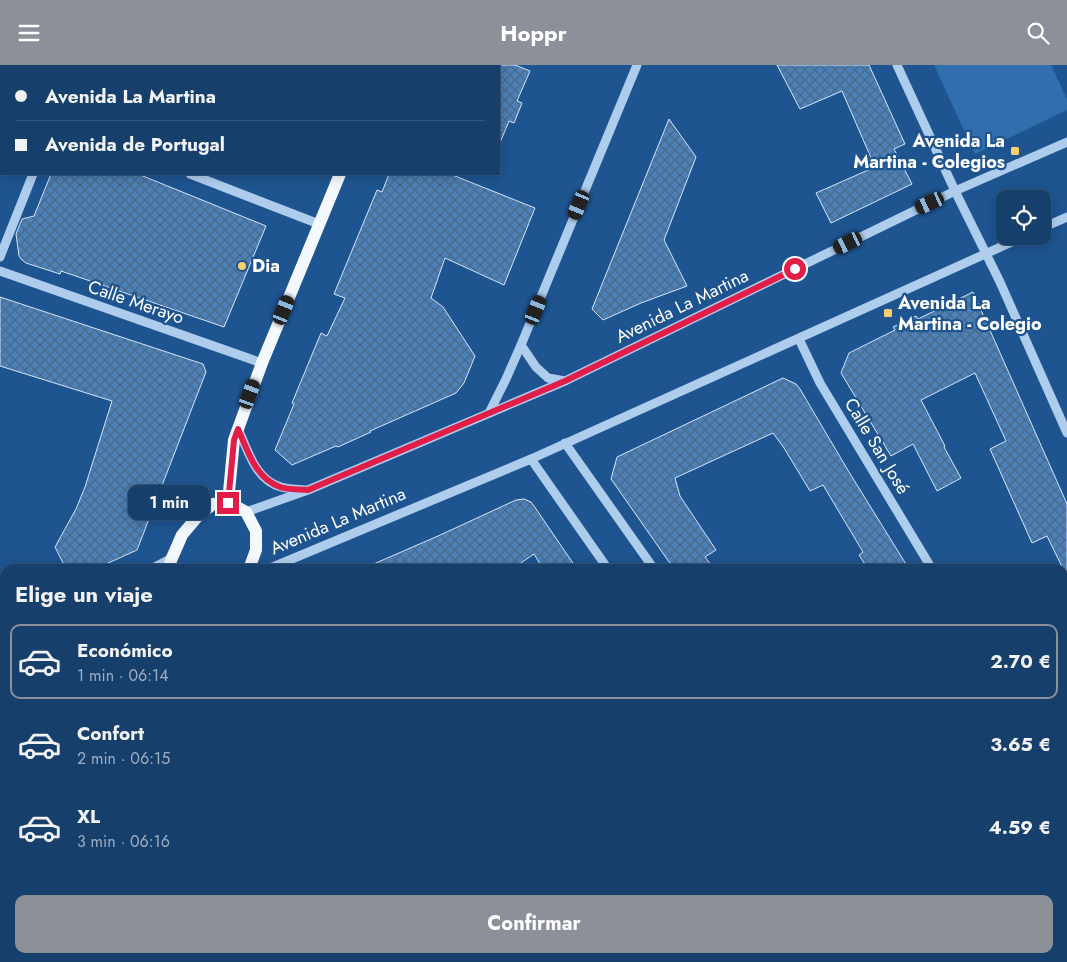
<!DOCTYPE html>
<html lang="es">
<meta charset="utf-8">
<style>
:root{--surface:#163f6c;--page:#234a74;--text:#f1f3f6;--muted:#9eafc2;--line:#35587f;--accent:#8c9099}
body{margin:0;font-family:Jost,sans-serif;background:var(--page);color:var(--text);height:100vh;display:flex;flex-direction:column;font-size:19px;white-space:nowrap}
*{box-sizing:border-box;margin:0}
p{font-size:16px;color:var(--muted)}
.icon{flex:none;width:28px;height:28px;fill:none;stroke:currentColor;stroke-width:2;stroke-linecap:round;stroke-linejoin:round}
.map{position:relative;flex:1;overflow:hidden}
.drawer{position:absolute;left:0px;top:499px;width:1068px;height:399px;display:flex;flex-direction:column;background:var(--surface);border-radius:15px 15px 0 0;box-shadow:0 2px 12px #0003,0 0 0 1px var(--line)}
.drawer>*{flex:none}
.guide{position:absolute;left:0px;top:0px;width:500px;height:110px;box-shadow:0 2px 12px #0003,0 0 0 1px var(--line);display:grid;align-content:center;height:110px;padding:0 15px;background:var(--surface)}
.controls{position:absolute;left:996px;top:125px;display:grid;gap:10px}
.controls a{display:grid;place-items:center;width:55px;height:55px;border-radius:10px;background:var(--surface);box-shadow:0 2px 12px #0003,0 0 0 1px var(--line);font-size:25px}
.end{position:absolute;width:22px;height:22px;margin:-11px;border:6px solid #e11d48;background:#fff;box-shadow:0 0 0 2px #fff}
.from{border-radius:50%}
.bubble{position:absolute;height:35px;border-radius:10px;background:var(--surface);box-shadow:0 2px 12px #0003,0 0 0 1px var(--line);font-size:16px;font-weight:700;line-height:35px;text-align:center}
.car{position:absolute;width:15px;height:30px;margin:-15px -8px;border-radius:6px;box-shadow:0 0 4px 1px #0007;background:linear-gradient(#222 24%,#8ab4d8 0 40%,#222 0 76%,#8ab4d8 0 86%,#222 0)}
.guide b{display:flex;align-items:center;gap:18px;height:48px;font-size:19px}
.guide b+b{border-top:1px solid var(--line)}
.guide i{width:12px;height:12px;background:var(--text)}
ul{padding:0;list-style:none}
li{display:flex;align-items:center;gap:15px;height:75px;margin:0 10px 8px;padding:0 5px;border:2px solid transparent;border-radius:10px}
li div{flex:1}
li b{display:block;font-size:19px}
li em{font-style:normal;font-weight:700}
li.selected{border-color:var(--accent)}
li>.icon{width:45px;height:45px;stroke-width:1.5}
h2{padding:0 15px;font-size:22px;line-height:60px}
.cta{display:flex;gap:10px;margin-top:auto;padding:10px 15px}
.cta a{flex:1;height:58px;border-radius:10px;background:var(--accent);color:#fff;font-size:20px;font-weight:700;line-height:58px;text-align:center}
header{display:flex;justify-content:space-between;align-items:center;height:65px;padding:0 15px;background:var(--accent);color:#fff;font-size:22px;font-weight:700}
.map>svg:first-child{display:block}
</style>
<header><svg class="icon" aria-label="menu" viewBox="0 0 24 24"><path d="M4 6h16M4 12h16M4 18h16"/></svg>Hoppr<svg class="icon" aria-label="search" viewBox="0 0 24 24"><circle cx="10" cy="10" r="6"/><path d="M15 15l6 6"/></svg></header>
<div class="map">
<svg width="1067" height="897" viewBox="0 0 1067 897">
<defs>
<pattern id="building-cross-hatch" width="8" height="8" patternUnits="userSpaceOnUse" patternTransform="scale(1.25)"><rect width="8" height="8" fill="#4b80b9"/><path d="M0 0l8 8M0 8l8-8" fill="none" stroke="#4b6988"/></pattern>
</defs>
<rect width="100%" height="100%" fill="#1e5490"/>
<path fill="#316eae" d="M934 0H1051L1067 34V45L975 89Z"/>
<g fill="url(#building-cross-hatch)" stroke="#d4e6fa">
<path d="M499 0H515L530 6 517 36 522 38 514 58 509 56 499 80Z"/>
<path d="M777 0H869L905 79 894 84 912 119 831 158 816 128 875 102 842 26 800 44Z"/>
<path d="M669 54 696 92 664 175 687 221 641 238 603 255 592 244Z"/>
<path d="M51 109H138L266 161 224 262 61 206 60 209 26 198 22 195 19 191 16 169 22 154 34 151Z"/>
<path d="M389 109H450L535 143 504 220 445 193 431 233 443 242 475 291 464 318 456 328 370 366 371 367 338 382 336 381 292 400 275 385 294 339 292 338 321 268 327 271 345 233 334 229 377 125 382 127Z"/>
<path d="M973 227 1067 439V512L1047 471 1032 478 990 384 1006 376 975 308 921 335 945 381 944 382 961 413 937 426 913 379 891 391 841 308 849 288 895 265 893 262 916 251 918 254Z"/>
<path d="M0 232 203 299 206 307 137 485 95 504H66L55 482 76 444 85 422 112 336 0 301Z"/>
<path d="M783 313 796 319 800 324 849 407 909 504H868L859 490 863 487 823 420 810 426 784 383 773 368 675 413 680 431 716 485 705 492 714 504H674L611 414 617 392Z"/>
<path d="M524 434 531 437 534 441 577 504H543L534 489 512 504H362L438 471 516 435Z"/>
</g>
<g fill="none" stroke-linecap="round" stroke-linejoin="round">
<g stroke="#aecded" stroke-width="9">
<path d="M897 0 955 126 1000 217 1067 368"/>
<path d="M76 1V0"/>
<path d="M190 109 319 159"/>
<path d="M1042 163 1067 152"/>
<path d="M0 192 33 109"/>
<path d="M0 206 262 298"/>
<path d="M799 274 820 318 932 504"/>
<path d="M521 280 536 302 548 313 565 316"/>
<path d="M489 348 506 314 521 280 637 0"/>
<path d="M238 364C248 385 255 415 281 422 288 424 297 424 305 425"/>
<path d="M565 378 654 504"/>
<path d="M531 394 608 504"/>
<path d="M246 447 308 425 565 316 955 126 1067 77"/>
<path d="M151 504 172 493"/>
<path d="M268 504 531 394 1025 171"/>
<path d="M0 540 5 542"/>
<path d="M0 581 5 579"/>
<path d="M1062 725 1067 732"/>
<path d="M1062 769H1067"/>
<path d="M1062 876 1067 858"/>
<path d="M248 897 250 892"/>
<path d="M747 897 752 892"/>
<path d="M1057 897 1058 892"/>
</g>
<g stroke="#f4f9ff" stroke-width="12">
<path d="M384 1V0"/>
<path d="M228 437 234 375 262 298 340 109"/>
<path d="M168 504 172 493 182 470 198 451 213 439 228 437 246 447 256 466V485L249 504"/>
<path d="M18 897 20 892"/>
</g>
</g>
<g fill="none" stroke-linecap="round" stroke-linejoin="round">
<path stroke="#e11d48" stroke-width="6" d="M228 438 234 375 238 364C248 386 255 413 280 422 288 425 299 424 308 425L565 316 795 204"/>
</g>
<g fill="#fcce6d" stroke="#1e5490" stroke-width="2">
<rect x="1010" y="81" width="10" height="10" rx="2.5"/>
<circle cx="242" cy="201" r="5"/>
<rect x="883" y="243" width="10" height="10" rx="2.5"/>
</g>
<g text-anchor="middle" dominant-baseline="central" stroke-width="4.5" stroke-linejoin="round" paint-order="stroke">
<g font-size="18" font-weight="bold" fill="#fff" stroke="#1e5490" text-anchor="start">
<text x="1005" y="76" text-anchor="end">Avenida La<tspan x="1005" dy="21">Martina - Colegios</tspan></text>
<text x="252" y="201">Dia</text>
<text x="898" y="238">Avenida La<tspan x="898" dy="21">Martina - Colegio</tspan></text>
</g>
<g font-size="18" fill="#fff" stroke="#1e5490">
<text transform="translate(136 237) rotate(19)">Calle Merayo</text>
<text transform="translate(682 241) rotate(-26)">Avenida La Martina</text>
<text transform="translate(877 381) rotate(59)">Calle San José</text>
<text transform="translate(338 456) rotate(-23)">Avenida La Martina</text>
</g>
</g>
</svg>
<div class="controls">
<a><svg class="icon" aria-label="locate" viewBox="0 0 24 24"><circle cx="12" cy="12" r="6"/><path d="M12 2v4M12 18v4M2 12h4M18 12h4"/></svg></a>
</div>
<i class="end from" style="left:795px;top:204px"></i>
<i class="end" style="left:228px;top:438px"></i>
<div class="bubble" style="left:128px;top:420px;width:82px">1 min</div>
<i class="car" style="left:930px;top:138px;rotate:245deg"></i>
<i class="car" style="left:579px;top:140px;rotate:203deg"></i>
<i class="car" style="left:848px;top:178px;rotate:244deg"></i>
<i class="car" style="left:284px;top:245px;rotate:22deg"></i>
<i class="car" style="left:536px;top:245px;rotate:22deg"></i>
<i class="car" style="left:250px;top:329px;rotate:20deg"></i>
<div class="guide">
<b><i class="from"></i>Avenida La Martina</b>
<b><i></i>Avenida de Portugal</b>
</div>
<section class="drawer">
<h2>Elige un viaje</h2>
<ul>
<li class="selected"><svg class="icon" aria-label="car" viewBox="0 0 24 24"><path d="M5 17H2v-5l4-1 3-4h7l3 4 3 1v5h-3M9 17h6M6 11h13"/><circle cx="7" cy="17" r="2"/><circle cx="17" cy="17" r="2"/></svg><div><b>Económico</b><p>1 min · 06:14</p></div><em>2.70 €</em></li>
<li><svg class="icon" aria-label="car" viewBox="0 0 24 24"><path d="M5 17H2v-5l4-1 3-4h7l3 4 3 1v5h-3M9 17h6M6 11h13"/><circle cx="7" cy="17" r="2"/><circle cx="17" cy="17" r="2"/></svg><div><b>Confort</b><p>2 min · 06:15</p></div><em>3.65 €</em></li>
<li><svg class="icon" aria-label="car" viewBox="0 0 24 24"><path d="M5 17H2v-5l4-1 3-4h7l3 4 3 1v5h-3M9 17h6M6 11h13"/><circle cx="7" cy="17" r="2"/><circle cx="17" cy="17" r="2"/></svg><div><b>XL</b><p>3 min · 06:16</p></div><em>4.59 €</em></li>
</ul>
<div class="cta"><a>Confirmar</a></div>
</section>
</div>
